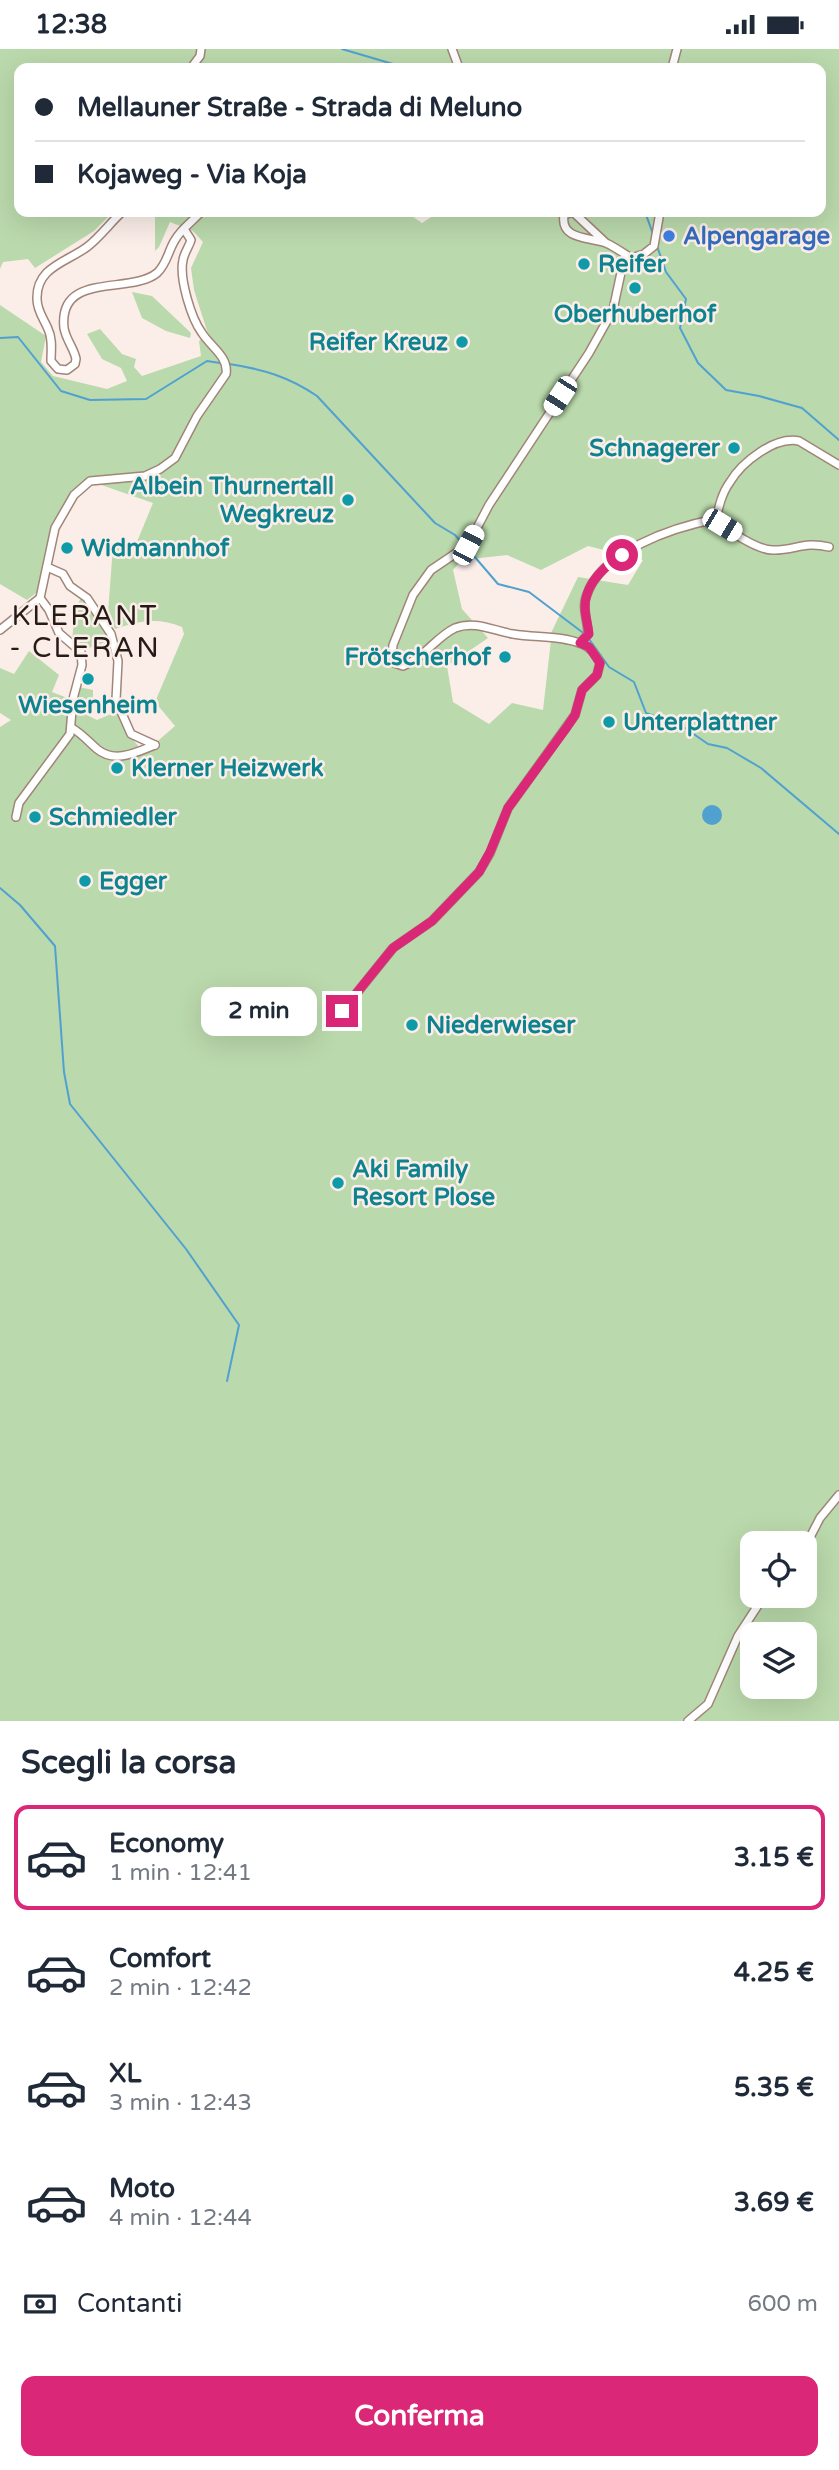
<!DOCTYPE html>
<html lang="it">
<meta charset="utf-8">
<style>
:root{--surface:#fff;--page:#f2f2f3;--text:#1f2937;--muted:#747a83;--line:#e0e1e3;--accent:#db2777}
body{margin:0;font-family:"Varela Round",sans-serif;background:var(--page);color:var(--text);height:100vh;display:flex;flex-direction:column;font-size:26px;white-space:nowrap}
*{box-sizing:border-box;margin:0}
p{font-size:23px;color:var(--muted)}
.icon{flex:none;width:38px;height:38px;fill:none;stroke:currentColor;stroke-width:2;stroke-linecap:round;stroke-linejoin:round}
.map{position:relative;height:1672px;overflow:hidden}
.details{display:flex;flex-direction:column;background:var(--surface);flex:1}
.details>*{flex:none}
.top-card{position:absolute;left:14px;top:14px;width:812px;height:154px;border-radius:14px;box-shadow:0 7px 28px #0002;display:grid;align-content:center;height:154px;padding:0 21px;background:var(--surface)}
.buttons{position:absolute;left:740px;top:1482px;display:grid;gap:14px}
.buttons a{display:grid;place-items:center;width:77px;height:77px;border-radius:14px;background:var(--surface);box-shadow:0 7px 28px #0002;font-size:35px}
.end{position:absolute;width:32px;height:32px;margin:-16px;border:9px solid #db2777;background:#fff;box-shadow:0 0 0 4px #fff}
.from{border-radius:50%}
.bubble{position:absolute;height:49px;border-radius:14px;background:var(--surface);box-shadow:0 7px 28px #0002;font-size:23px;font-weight:700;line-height:49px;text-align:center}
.car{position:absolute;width:21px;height:42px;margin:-21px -10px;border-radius:9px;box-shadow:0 0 5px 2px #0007;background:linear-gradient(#fff 24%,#345 0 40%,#fff 0 76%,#345 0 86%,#fff 0)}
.top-card b{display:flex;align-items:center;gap:24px;height:66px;font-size:26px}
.top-card b+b{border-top:2px solid var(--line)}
.top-card i{width:18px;height:18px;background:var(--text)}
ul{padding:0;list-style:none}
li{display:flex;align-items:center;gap:21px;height:105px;margin:0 14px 10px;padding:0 7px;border:4px solid transparent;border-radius:14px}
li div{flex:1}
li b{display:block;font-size:26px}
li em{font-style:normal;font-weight:700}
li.active{border-color:var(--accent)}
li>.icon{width:63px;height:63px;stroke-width:1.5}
h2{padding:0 21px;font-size:32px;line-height:84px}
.pay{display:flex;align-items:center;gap:18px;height:77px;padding:0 21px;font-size:26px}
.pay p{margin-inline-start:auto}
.primary-button{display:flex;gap:14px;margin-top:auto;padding:14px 21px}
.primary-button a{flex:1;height:80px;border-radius:14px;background:var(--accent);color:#fff;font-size:28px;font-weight:700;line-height:80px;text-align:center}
.status{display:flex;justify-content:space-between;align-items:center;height:49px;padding:0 35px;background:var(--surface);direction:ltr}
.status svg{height:19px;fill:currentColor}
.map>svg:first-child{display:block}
</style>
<div class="status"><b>12:38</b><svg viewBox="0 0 49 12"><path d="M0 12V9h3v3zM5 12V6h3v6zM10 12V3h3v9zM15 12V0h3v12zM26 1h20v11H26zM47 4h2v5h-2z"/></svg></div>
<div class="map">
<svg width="839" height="1672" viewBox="0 0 839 1672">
<rect width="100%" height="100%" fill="#fbeee9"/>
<g fill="#bad9ac" fill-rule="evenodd">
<path d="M0 0H839V1672H0V678L11 671 0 664V619L14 625 29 602 59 626 52 643 75 652 79 638 93 641V647L85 665 97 671 118 662 129 686 144 704 175 677 155 653 184 585 182 578C158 568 139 572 115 580L108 564 113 497 134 500 153 454 90 432 83 437 55 479 40 541 27 551 0 535V256L46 287 41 313 53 327 107 340 127 332 121 319 102 310 87 285 100 280 122 305 136 310 134 318 142 327 201 307 199 292 208 285 194 241 191 219 203 193 193 182 170 173 159 198 155 202V163H406L422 174 439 163H821V19H19V163H113L94 182 35 219 28 210 3 213 0 220ZM588 497 643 511 628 536 578 528 552 582 543 661 512 654 489 675 453 653 447 617 488 589 462 560 453 521 462 511 507 506 541 521ZM752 1494H805V1547H752ZM752 1586H805V1638H752Z"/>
<path d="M132 243 152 247 191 284 190 289 166 282 142 269Z"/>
<path d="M81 549 111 591 83 601 72 592 75 560Z"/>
</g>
<circle fill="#50a1d0" cx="712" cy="766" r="10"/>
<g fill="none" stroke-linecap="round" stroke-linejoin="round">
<g stroke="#50a1d0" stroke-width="2">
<path d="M342 0 393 15 419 19"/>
<path d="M645 163 653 185"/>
<path d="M657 197 666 223 686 250 680 279 698 314 726 341 759 347 802 359 839 391"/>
<path d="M0 289 18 288 61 342 90 351 146 350 207 312 220 314"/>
<path d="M229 315C263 320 289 328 317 347L435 474 455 486 464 496"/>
<path d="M468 500 498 535 529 543 586 586"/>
<path d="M589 590 609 618 634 633 646 664 682 677 708 695 727 699 761 719 839 785"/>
<path d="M0 839 20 856 55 897 64 1023 70 1055 186 1200 239 1276 227 1332"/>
</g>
<g stroke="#a18579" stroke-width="10">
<g id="minor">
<path d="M452 0 459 19"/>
<path d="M191 19 200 7 201 0"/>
<path d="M672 19 677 0"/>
<path d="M122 163C110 174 100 188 87 198 67 213 36 218 37 250 37 262 44 270 48 280 53 290 51 302 51 312L58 320 67 321 75 315 76 310C74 299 66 291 64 279 58 222 130 246 157 224 167 215 168 202 175 191 181 180 193 172 201 163"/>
<path d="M606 194 573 163 564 166C560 191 589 188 606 194 615 198 623 204 631 209"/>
<path d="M716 470C726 481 759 502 774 501 796 501 804 492 829 498"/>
<path d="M47 518 63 525 70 537 87 549 111 585 118 612 116 651 131 685 155 696"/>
<path d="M0 581 40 549 55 479 74 446 90 432 145 427 160 420 175 409 197 367 226 325C229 308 210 297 202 284 191 269 179 229 183 211 184 204 189 198 191 191L184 180"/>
<path d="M580 594 588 585C588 572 582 560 586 548 600 502 674 478 716 470 719 457 722 444 730 433 742 413 775 387 799 392L839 416"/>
<path d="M72 679C81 684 89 693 97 700 115 715 137 703 155 696"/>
<path d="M16 768 19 754 70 685 73 650 82 616 81 603 59 584 49 561 40 549"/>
<path d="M331 976 393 899 432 872 479 823 490 804 508 759 575 666 582 641 597 626 600 614C595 606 591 598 582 595 560 586 536 589 513 585 494 582 475 571 455 579 436 588 424 609 403 617L394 614 392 605 393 596 413 546 431 521 468 496 489 456 589 304 613 261 622 219 631 209 644 205 654 197 660 163"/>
<path d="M805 1498 820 1469 839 1446"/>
<path d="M688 1672 708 1655 738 1587 764 1547"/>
</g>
</g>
<use href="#minor" stroke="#fff" stroke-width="7"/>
</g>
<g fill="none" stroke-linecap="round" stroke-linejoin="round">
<path stroke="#db2777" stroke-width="9" d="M342 962 393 899 432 872 479 823 490 803 508 759 567 678 575 666 582 641 597 626 600 614 589 598 580 594 589 585C588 576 585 567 585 558 585 535 605 517 622 506"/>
</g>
<circle fill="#3f7fe0" stroke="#fbeee9" stroke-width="2.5" cx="669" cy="187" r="7"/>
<g fill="#0f9aa8" stroke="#fbeee9" stroke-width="2.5">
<circle cx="584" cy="215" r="7"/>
<circle cx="635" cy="239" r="7"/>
<circle cx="462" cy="293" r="7"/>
<circle cx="734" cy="399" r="7"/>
<circle cx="348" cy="451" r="7"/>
<circle cx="67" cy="499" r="7"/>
<circle cx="505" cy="608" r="7"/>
<circle cx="88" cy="630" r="7"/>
<circle cx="609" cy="673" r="7"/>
<circle cx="117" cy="719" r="7"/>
<circle cx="35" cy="768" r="7"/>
<circle cx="85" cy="832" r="7"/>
<circle cx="412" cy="976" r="7"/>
<circle cx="338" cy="1134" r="7"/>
</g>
<g text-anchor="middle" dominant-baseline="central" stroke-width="5" stroke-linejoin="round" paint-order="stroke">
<g font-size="24" font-weight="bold" fill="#366cbe" stroke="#fbeee9" text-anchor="start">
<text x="683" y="187">Alpengarage</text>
</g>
<g font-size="24" font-weight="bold" fill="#0d838f" stroke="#fbeee9" text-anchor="start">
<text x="598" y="215">Reifer</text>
<text x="635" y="265" text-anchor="middle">Oberhuberhof</text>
<text x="448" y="293" text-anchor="end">Reifer Kreuz</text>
<text x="720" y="399" text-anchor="end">Schnagerer</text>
<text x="334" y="437" text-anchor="end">Albein Thurnertall<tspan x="334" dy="28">Wegkreuz</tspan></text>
<text x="81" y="499">Widmannhof</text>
<text x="491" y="608" text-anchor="end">Frötscherhof</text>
<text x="88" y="656" text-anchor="middle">Wiesenheim</text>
<text x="623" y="673">Unterplattner</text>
<text x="131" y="719">Klerner Heizwerk</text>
<text x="49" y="768">Schmiedler</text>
<text x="99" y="832">Egger</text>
<text x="426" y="976">Niederwieser</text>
<text x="352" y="1120">Aki Family<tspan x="352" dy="28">Resort Plose</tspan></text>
</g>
<g font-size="28" letter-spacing="2" fill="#261b16" stroke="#fbeee9">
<text x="85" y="567">KLERANT<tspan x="85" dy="32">- CLERAN</tspan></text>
</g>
</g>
</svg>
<div class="buttons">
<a><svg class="icon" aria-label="locate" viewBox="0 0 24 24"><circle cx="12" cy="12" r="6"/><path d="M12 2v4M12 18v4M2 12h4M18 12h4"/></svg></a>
<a><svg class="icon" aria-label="layers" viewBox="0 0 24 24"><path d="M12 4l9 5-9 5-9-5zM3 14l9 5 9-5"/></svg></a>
</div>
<i class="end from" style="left:622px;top:506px"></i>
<i class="end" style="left:342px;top:962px"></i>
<div class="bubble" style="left:201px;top:938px;width:116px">2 min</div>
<i class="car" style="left:560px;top:347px;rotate:213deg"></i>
<i class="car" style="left:722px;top:476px;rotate:121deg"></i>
<i class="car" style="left:468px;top:496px;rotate:28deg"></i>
<div class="top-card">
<b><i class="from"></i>Mellauner Straße - Strada di Meluno</b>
<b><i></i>Kojaweg - Via Koja</b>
</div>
</div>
<section class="details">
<h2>Scegli la corsa</h2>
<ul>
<li class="active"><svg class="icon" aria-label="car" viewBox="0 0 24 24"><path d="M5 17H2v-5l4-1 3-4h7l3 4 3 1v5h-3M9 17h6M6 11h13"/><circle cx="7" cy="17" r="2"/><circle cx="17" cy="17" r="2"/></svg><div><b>Economy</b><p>1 min · 12:41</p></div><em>3.15 €</em></li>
<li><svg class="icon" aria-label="car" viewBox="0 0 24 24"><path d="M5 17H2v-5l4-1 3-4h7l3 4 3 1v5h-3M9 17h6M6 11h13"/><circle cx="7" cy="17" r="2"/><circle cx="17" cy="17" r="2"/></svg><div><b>Comfort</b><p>2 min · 12:42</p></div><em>4.25 €</em></li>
<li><svg class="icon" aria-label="car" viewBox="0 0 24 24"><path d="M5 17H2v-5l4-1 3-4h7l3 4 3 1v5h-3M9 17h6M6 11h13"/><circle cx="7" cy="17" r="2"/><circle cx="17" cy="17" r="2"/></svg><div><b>XL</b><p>3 min · 12:43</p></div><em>5.35 €</em></li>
<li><svg class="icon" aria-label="car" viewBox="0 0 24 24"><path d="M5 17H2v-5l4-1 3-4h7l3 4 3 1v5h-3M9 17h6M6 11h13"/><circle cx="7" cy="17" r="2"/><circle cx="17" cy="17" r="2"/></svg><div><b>Moto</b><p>4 min · 12:44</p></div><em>3.69 €</em></li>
</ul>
<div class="pay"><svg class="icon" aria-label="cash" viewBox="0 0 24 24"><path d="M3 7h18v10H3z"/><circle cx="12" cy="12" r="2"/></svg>Contanti<p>600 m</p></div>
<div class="primary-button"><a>Conferma</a></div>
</section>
